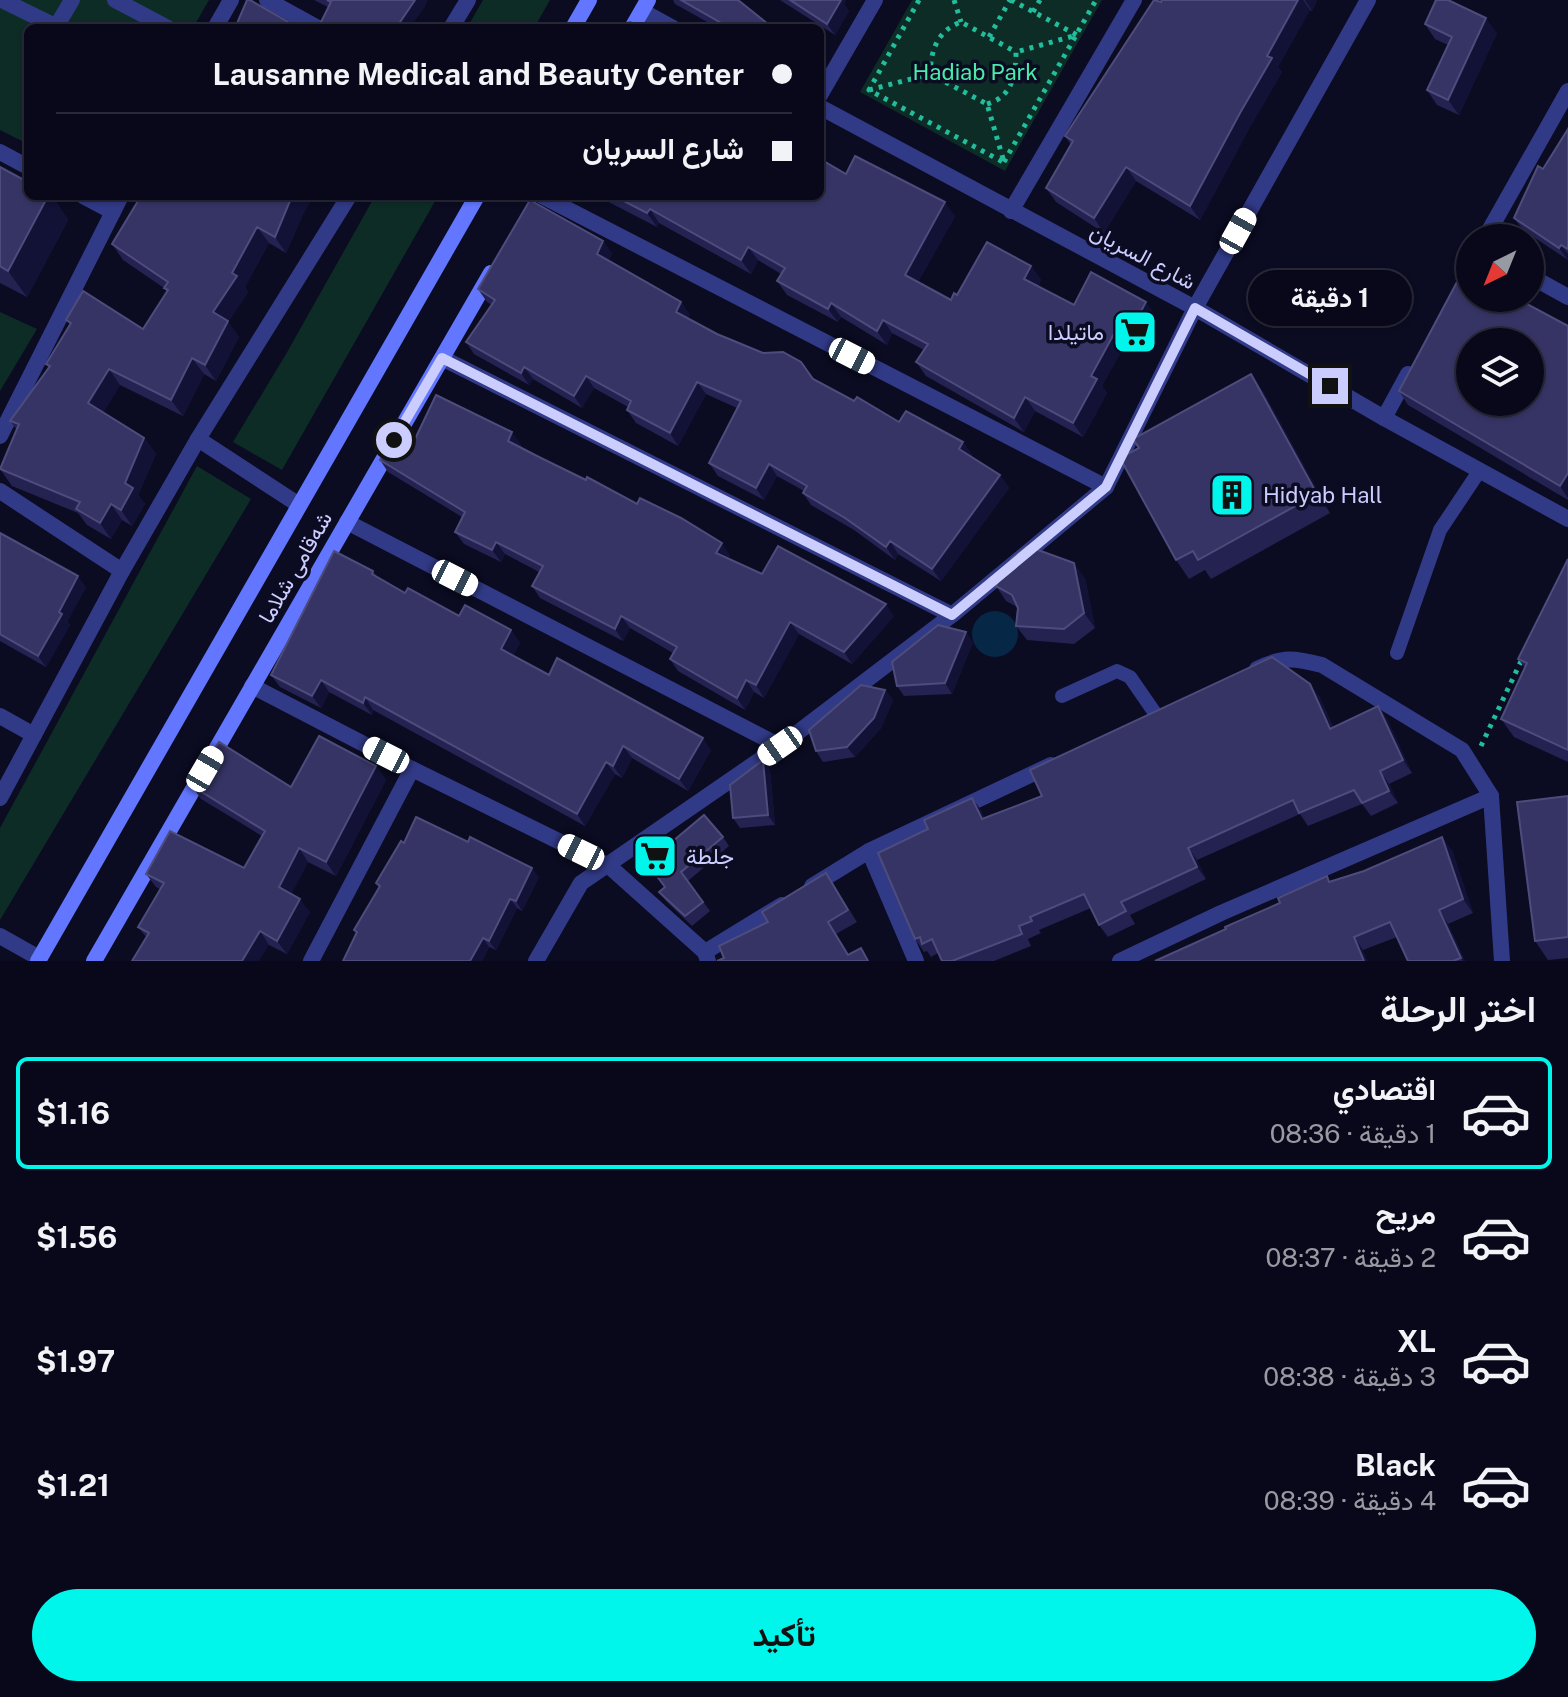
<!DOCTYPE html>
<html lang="ar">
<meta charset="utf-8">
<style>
:root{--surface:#08081a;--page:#161627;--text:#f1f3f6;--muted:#989aa2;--line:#292939;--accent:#00f6ea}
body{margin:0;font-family:"Public Sans",Vazirmatn,sans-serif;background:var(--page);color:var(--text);direction:rtl;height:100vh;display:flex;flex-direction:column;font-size:30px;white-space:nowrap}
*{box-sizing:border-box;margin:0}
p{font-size:26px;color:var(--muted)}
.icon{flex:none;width:44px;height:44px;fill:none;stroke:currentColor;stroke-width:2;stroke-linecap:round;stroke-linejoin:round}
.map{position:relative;height:961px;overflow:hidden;direction:ltr}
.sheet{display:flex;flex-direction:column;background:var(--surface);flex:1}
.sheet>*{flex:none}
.banner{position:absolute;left:24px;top:24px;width:800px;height:176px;border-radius:12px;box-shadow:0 2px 6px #0004,0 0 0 2px var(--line);direction:rtl;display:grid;align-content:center;height:176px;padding:0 32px;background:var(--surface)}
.needle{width:52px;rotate:223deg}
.controls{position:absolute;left:1456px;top:224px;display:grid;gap:16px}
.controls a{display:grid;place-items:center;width:88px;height:88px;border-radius:50%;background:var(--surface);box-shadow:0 2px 6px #0004,0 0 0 2px var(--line);font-size:40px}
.end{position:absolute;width:36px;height:36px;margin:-18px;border:10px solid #cbcdff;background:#111;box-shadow:0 0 0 4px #111}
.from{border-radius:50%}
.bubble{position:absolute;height:56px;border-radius:28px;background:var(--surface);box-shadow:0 2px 6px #0004,0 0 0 2px var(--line);font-size:26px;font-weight:700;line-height:56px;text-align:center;direction:rtl}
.car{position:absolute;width:24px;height:48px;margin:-24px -12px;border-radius:10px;box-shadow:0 0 6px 2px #0007;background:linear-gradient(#fff 24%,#345 0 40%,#fff 0 76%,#345 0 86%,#fff 0)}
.banner b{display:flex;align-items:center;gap:28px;height:76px;font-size:30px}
.banner b+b{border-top:2px solid var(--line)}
.banner i{width:20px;height:20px;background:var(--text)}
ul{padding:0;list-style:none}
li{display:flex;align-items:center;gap:24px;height:112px;margin:0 16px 12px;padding:0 16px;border:4px solid transparent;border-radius:12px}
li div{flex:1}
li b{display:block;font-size:30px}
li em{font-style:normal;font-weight:700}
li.selected{border-color:var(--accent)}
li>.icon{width:72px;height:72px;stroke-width:1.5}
h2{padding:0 32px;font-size:36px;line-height:96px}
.button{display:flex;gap:16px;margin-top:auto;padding:16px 32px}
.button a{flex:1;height:92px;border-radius:48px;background:var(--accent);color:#111;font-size:32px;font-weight:700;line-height:92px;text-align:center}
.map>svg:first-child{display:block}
</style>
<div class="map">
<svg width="1568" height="961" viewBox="0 0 1568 961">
<rect width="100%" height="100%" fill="#0b0b22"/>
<g fill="#0d2c26">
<path d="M0 0H209L193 28H28V144L0 130Z"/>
<path d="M483 0H550L534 28H467Z"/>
<path d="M912 0H1102L1005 171 860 92Z"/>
<path d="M375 196H438L282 470 233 442 286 354Z"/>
<path d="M0 312 37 329 0 391Z"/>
<path d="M197 466 251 499 0 920V828Z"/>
</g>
<circle fill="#062745" cx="995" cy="634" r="23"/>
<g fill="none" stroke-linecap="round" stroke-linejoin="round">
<g stroke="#21bd9c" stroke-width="5" stroke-dasharray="4 6" stroke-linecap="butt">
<path d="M919 0 869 90 1003 162"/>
<path d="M954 0 961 22"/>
<path d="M1011 0 1077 35 1016 52"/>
<path d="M1033 12 1040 0"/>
<path d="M989 37 1010 0"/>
<path d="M869 90 930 74"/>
<path d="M987 104C1012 97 1016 75 1016 52L961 22C937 31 931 50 930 74L987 104 1004 162"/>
<path d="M1004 162 1096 0"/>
<path d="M1481 746 1523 657"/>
</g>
<g stroke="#313a86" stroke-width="14">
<path d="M1397 653 1440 530 1480 470"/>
<path d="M1062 696 1117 671 1130 677 1157 716"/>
</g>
<g stroke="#313a86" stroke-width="16">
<path d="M2 0 59 28"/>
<path d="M115 0 168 28"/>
<path d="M267 0 318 28"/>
<path d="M642 11 673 28"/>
<path d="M56 27 72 0"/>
<path d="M215 28 231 0"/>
<path d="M451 28 468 0"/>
<path d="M820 95 875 0"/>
<path d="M820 107 1195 308 1384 418 1568 519"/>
<path d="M0 152 28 167"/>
<path d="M83 196 113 212"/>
<path d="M542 196 1106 487"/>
<path d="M1011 211 1134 0"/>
<path d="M1485 238 1568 91"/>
<path d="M1530 276 1568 297"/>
<path d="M442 358 952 615"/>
<path d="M1384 418 1408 374"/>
<path d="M0 436 121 196"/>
<path d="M198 439 299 505"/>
<path d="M0 491 122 571"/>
<path d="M347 522 780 746"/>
<path d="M1257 669C1284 656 1294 658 1322 665L1462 750 1491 796 1502 961"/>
<path d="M252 686 412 769 609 866 705 952 708 961"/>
<path d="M0 716 34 735"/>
<path d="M0 798 122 571 198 439 349 196"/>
<path d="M869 851 916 961"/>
<path d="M812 886 869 851 1051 765"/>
<path d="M0 936 39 958"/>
<path d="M705 952 782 905"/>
<path d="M311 961 412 769"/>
<path d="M536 961 581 883 780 746 952 615 1106 487 1195 308 1368 0"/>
<path d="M1120 961 1221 913 1491 796"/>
</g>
<g stroke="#6276ff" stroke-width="16">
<path d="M573 28 589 0"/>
<path d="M632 28 648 0"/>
<path d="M38 961 477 196"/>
<path d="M94 961 491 273"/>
</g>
</g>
<g fill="#242251">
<path d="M314 0H427L424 8 328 7Z"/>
<path d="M673 0H738L773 28H718L675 4Z"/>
<path d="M780 0H846L844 4 849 11 835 35Z"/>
<path d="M1162 0H1317L1312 11 1310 10 1278 67 1282 72 1250 127 1200 220 1136 181 1104 233 1056 202 1046 188 1071 145 1065 136Z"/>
<path d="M1425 24 1497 33 1459 115 1437 105 1427 90 1448 45 1435 39Z"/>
<path d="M1568 129V260L1523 230 1514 218Z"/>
<path d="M0 167 28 196H52L68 220 27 297 0 283Z"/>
<path d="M846 174 955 216 918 282 951 300 957 295 1031 266 1041 280 1038 286 1074 305 1156 316 1136 353 1124 346 1102 386 1107 393 1083 437 1035 411 1024 432 926 376 916 362 924 350 892 333 887 345 841 317 838 322 787 295 777 281 781 274 758 260 751 274 659 223 657 227 597 196H820Z"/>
<path d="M141 196H314L304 212 286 253 269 243 245 287 248 292 228 322 239 337 216 381 204 374 183 416 120 385 103 413 144 438 156 454 138 495 145 504 132 526 122 520 111 539 87 525 78 513 12 486 0 469 17 430 10 421 49 368 46 364 70 325 66 320 143 329 167 292 164 288 123 260 112 244Z"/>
<path d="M603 241 612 254 608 261 681 302 690 315 688 318 717 334 813 379 854 401 899 422 963 442 972 455 971 457 1000 475 1009 488 941 581 898 554 895 560 854 530 811 505 803 493 804 491 777 476 764 500 718 476 709 463 737 408 706 394 678 446 636 423 627 410 628 407 594 388 582 408 533 379 529 385 474 354 466 342 492 305 487 302 478 289Z"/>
<path d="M1527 305 1568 326V500L1408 405 1399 391Z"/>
<path d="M1251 374 1264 393 1330 513 1211 579 1205 570 1189 579 1176 560 1139 448Z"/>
<path d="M415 439 521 444 520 447 539 457 730 555 728 559 762 574 894 616 852 664 799 634 764 698 754 692 745 710 678 671 670 659 673 653 630 628 623 641 540 598 532 586 539 572 505 554 501 562 464 544 455 532 462 517 388 472 380 460Z"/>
<path d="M0 533 86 587 67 622 70 625 46 667 0 641Z"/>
<path d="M1568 559V762L1514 737 1501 719 1525 668 1518 659Z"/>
<path d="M373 571 377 577 405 593 459 616 511 630 520 643 513 656 549 675 711 750 688 791 632 758 622 778 615 774 585 826 373 710 372 715 329 692 321 708 280 687 271 675Z"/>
<path d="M1085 578 1095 628 1074 644 1027 640 1016 626 1017 607 1006 601 996 586Z"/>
<path d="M973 642 952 694 904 696 897 686Z"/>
<path d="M885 690 893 700 881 728 855 757 823 762 816 751Z"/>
<path d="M1319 696 1333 727 1378 706 1387 719 1412 773 1389 784 1398 803 1371 816 1362 804 1308 826 1300 814 1197 860 1206 879 1130 915 1135 924 1108 937 1099 925 1091 908 1039 930 1041 933 1028 939 1031 946 994 961H942L938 953 931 957 927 951 924 952 915 939 981 810 984 818Z"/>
<path d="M763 760 770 770 775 825 740 828 733 818Z"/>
<path d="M376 766 386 780 336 876 308 862 291 894 310 912 287 954 269 945 146 937 138 927 160 889 156 887 146 874 244 868 262 836 201 799 192 786 291 787Z"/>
<path d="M1568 796V958L1548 960 1535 941Z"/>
<path d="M723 837 729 846 688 881 710 911 692 926 666 901 659 892 665 888 647 863Z"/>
<path d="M1452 850 1473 913 1448 924 1465 961H1408L1397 937 1363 950 1155 961 1331 882Z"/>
<path d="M826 873 857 922 836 934 849 955 870 961 724 958Z"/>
<path d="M539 877 522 911 517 908 496 950 489 947 482 961H343L356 934 354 930 379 888 376 883Z"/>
</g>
<g fill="#121136">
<path d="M415 0H427L424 8 410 28H396Z"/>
<path d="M837 0H846L844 4 849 11 835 35 827 24Z"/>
<path d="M1298 0H1303L1310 10 1278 67 1282 72 1250 127 1200 220 1190 206 1267 56Z"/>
<path d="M1305 0H1317L1312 11Z"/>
<path d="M1486 18 1497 33 1459 115 1448 100Z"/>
<path d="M1126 167 1136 181 1104 233 1094 218Z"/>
<path d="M48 196H52L68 220 27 297 8 271Z"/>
<path d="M292 196H314L304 212 286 253 275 237Z"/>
<path d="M945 202 955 216 914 289 905 275Z"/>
<path d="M650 209 659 223 657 227 647 213Z"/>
<path d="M257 227 269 243 245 287 248 292 228 322 239 337 216 381 205 365 213 312 232 273Z"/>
<path d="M603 241 612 254 605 266 597 254Z"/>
<path d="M1561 245 1568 254V260L1559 248Z"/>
<path d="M748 247 758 260 751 274 741 260Z"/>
<path d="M1031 266 1041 280 1034 292 1024 279Z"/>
<path d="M681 302 690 315 685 324 676 312Z"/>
<path d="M1146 302 1156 316 1136 353 1126 339Z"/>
<path d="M831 303 841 317 838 322 828 309Z"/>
<path d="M883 320 892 333 887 345 877 331Z"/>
<path d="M1115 332 1124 346 1102 386 1107 393 1083 437 1073 423 1091 376Z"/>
<path d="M192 358 204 374 183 416 171 400Z"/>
<path d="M524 367 533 379 529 385 521 373Z"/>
<path d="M109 369 120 385 99 420 88 403Z"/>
<path d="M1251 374 1264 393 1330 513 1317 494Z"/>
<path d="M586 376 594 388 582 408 574 396Z"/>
<path d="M697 382 706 394 678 446 670 433Z"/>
<path d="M1025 397 1035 411 1024 432 1014 418Z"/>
<path d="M512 432 521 444 517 453 508 441Z"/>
<path d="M144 438 156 454 138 495 145 504 132 526 121 510 125 483Z"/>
<path d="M963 442 972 455 968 461 959 449Z"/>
<path d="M769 464 777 476 764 500 756 488Z"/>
<path d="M1568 473V498L1560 486Z"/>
<path d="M1000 475 1009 488 941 581 932 569Z"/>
<path d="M111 504 122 520 111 539 100 523Z"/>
<path d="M890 541 898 554 895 560 886 547Z"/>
<path d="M496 542 505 554 501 562 492 550Z"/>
<path d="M722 543 730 555 724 565 716 553Z"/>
<path d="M1074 563 1085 578 1095 628 1084 613Z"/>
<path d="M78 576 86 587 67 622 70 625 46 667 38 656 59 612Z"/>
<path d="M886 604 894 616 852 664 844 652Z"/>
<path d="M621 616 630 628 623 641 615 629Z"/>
<path d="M790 622 799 634 764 698 756 685Z"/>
<path d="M511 630 520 643 510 662 501 649Z"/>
<path d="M966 632 973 642 952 694 945 683Z"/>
<path d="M321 680 329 692 321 708 312 696Z"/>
<path d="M746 680 754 692 745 710 737 698Z"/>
<path d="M1310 684 1319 696 1339 742 1330 729Z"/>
<path d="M885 690 893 700 881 728 855 757 847 747Z"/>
<path d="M365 697 373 710 372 715 363 703Z"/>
<path d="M1378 706 1387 719 1412 773 1403 760Z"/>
<path d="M703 738 711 750 688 791 679 779Z"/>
<path d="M623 746 632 758 622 778 613 766Z"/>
<path d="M763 760 770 770 775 825 768 815Z"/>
<path d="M606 762 615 774 585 826 577 814Z"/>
<path d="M376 766 386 780 336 876 326 862Z"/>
<path d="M1380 771 1389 784 1398 803 1389 791Z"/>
<path d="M972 798 981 810 991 831 982 819Z"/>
<path d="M1442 837 1452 850 1473 913 1463 899Z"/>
<path d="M299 848 308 862 288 900 279 887Z"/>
<path d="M1188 848 1197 860 1206 879 1197 867Z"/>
<path d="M532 868 539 877 522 911 516 901Z"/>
<path d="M300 899 310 912 287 954 277 941Z"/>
<path d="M510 899 517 908 496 950 489 941Z"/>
<path d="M1439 910 1448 924 1465 961H1463L1461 958Z"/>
<path d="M260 931 269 945 259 961H242Z"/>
<path d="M1354 937 1363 950 1368 961H1364Z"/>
<path d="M483 938 489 947 482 961H470Z"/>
</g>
<g fill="#363464" stroke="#4d4c7c" stroke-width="2" fill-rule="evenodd">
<path d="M247 0H250L295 26 294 28H235Z"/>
<path d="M327 0H415L396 28H318L331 2Z"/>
<path d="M681 0H738L773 28H730Z"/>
<path d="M790 0H841L827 24Z"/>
<path d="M1154 0 1161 2 1162 0H1298L1267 56 1272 58 1240 113 1190 206 1126 167 1094 218 1046 188 1073 141 1065 136Z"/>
<path d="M1436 0H1448L1486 18 1448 100 1427 90 1452 37 1425 24Z"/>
<path d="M630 22 642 28H619L621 25Z"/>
<path d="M1568 129V249L1561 245 1559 248 1514 218 1538 166 1543 169Z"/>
<path d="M855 156 945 202 905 275 951 300 954 293 957 295 987 242 1031 266 1024 279 1074 305 1091 272 1146 302 1126 339 1115 332 1091 376 1097 379 1073 423 1025 397 1014 418 916 362 928 344 883 320 877 331 831 303 828 309 777 281 785 268 748 247 741 260 650 209 647 213 614 196H820V159L846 174Z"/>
<path d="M0 167 28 182V196H48L8 271 0 266Z"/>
<path d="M141 196H292L275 237 257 227 232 273 237 276 213 312 228 321 205 365 192 358 171 400 109 369 88 403 144 438 125 483 133 488 121 510 111 504 100 523 76 509 80 502 0 469 19 424 10 421 50 366 46 364 71 323 66 320 83 291 143 329 168 290 164 288 168 282 112 244Z"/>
<path d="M530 200 603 241 597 254 681 302 676 312 717 334 763 353 783 352 801 362 813 379 854 401 857 397 899 422 906 411 963 442 959 449 1000 475 932 569 890 541 886 547 845 518 803 493 807 486 769 464 756 488 709 463 741 401 697 382 670 433 627 410 631 401 586 376 574 396 524 367 521 373 466 342 495 300 478 289Z"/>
<path d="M1465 267 1470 270V298H1516L1568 326V473L1560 486 1399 391ZM1470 342H1530V402H1470Z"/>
<path d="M1251 374 1317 494 1198 560 1193 551 1176 560 1120 458 1139 448 1133 439Z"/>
<path d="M436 395 512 432 508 441 539 457 586 480 587 477 637 504 640 498 681 518 722 543 716 553 762 574 778 546 886 604 844 652 790 622 756 685 746 680 737 698 670 659 677 647 621 616 615 629 532 586 543 566 496 542 492 550 455 532 465 512 380 460 399 430 415 439Z"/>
<path d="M0 533 78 576 59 612 62 614 38 656 0 634Z"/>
<path d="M1027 546 1074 563 1084 613 1064 629 1016 626 1018 608 1012 595 996 586 1012 558Z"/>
<path d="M334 551 373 571 372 574 405 593 408 588 459 616 465 605 511 630 501 649 549 675 557 658 703 738 679 779 623 746 613 766 606 762 577 814 365 697 363 703 321 680 312 696 271 675Z"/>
<path d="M1568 559V750L1501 719 1527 663 1518 659Z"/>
<path d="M938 625 966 632 945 683 897 686 892 662Z"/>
<path d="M1272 657 1310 684 1330 729 1378 706 1403 760 1380 771 1389 791 1362 803 1354 790 1299 813 1293 800 1188 848 1197 867 1121 902 1126 911 1099 925 1084 894 1030 917 1032 921 1019 926 1022 934 952 961H942L932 939 922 944 920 937 915 939 878 853 928 829 924 820 972 798 982 819 1042 796 1030 770Z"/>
<path d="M861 685 885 690 874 718 847 747 816 751 809 730Z"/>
<path d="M319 736 376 766 326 862 299 848 279 887 300 899 277 941 260 931 242 961H132L149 933 138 927 164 883 146 874 170 831 244 868 265 831 192 786 219 742 291 787Z"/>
<path d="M763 760 768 815 733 818 730 785Z"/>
<path d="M1568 796V937L1535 941 1517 802Z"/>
<path d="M704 815 723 837 681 872 703 902 685 916 659 892 665 887 647 863Z"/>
<path d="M416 817 468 842 470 837 532 868 516 901 510 899 489 941 483 938 470 961H343L357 932 354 930 380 886 376 883 401 841 404 843Z"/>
<path d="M1442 837 1463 899 1439 910 1461 958 1453 961H1408L1390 922 1354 937 1364 961H1155L1226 929 1225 927 1280 903 1278 898 1327 876 1329 882 1364 871Z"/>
<path d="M826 873 848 910 828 922 848 955 861 948 868 961H717L724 958 719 946 768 922 762 912Z"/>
</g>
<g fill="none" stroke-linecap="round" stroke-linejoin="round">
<path stroke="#cbcdff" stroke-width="10" d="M394 440 442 358 952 615 1106 487 1195 308 1330 386"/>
</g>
<defs>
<g id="supermarket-square" transform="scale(2.3)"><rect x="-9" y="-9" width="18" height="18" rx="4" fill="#00f6ea" stroke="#0b0b22"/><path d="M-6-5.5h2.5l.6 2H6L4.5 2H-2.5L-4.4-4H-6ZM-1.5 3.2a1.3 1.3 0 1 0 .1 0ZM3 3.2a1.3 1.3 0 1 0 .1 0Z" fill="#111"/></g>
<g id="building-square" transform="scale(2.3)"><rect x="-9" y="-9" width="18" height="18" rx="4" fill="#00f6ea" stroke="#0b0b22"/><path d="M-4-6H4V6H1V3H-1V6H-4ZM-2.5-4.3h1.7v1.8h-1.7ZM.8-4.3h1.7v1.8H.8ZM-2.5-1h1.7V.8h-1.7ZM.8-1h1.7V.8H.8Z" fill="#111"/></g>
</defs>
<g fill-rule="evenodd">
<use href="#supermarket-square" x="1135" y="332"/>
<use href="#building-square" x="1232" y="495"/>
<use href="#supermarket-square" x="655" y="856"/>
</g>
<g text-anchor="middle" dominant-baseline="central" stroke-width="7" stroke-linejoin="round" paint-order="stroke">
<g font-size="22" fill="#4bebab" stroke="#0b0b22">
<text x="975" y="72">Hadiab Park</text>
</g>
<g font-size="22" fill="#cbcdff" stroke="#0b0b22">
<text transform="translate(1143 256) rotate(28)">شارع السريان</text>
<text transform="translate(295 567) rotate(-60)">شەقامی شلاما</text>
</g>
<g font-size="22" fill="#cbcdff" stroke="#0b0b22" text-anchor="start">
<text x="1104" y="332" text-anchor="end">ماتیلدا</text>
<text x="1263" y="495">Hidyab Hall</text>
<text x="686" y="856">جلطة</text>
</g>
</g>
</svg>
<div class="controls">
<a><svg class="needle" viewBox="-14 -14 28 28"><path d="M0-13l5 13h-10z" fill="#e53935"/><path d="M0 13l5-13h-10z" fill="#989aa2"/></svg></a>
<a><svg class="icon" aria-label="layers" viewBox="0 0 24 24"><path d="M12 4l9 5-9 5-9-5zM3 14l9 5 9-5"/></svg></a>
</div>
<i class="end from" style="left:394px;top:440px"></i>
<i class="end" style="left:1330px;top:386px"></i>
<div class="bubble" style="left:1248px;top:270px;width:164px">1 دقيقة</div>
<i class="car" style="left:1238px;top:231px;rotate:29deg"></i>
<i class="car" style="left:852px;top:356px;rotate:117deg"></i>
<i class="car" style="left:455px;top:578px;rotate:117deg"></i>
<i class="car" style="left:780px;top:746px;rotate:235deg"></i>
<i class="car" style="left:386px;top:755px;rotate:297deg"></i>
<i class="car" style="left:205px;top:769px;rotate:30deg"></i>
<i class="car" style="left:581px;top:852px;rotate:296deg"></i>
<div class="banner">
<b><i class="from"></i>Lausanne Medical and Beauty Center</b>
<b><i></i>شارع السريان</b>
</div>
</div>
<section class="sheet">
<h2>اختر الرحلة</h2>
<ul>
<li class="selected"><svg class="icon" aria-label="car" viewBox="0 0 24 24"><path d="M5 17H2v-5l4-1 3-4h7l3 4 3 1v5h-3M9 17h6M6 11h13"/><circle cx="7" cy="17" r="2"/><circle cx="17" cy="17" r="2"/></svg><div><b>اقتصادي</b><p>1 دقيقة · 08:36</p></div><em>$1.16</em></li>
<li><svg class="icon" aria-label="car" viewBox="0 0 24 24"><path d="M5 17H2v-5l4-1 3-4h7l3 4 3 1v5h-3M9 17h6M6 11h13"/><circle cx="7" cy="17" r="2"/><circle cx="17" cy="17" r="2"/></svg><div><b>مريح</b><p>2 دقيقة · 08:37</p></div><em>$1.56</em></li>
<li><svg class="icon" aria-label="car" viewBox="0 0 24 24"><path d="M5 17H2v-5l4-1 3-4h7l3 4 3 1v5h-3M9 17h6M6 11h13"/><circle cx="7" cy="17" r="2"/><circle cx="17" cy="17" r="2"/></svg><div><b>XL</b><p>3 دقيقة · 08:38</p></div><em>$1.97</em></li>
<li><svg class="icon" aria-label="car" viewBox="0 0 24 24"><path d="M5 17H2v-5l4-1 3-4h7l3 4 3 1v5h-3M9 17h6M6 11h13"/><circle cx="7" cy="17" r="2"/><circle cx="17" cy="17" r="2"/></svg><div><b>Black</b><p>4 دقيقة · 08:39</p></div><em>$1.21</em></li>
</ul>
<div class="button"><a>تأكيد</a></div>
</section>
